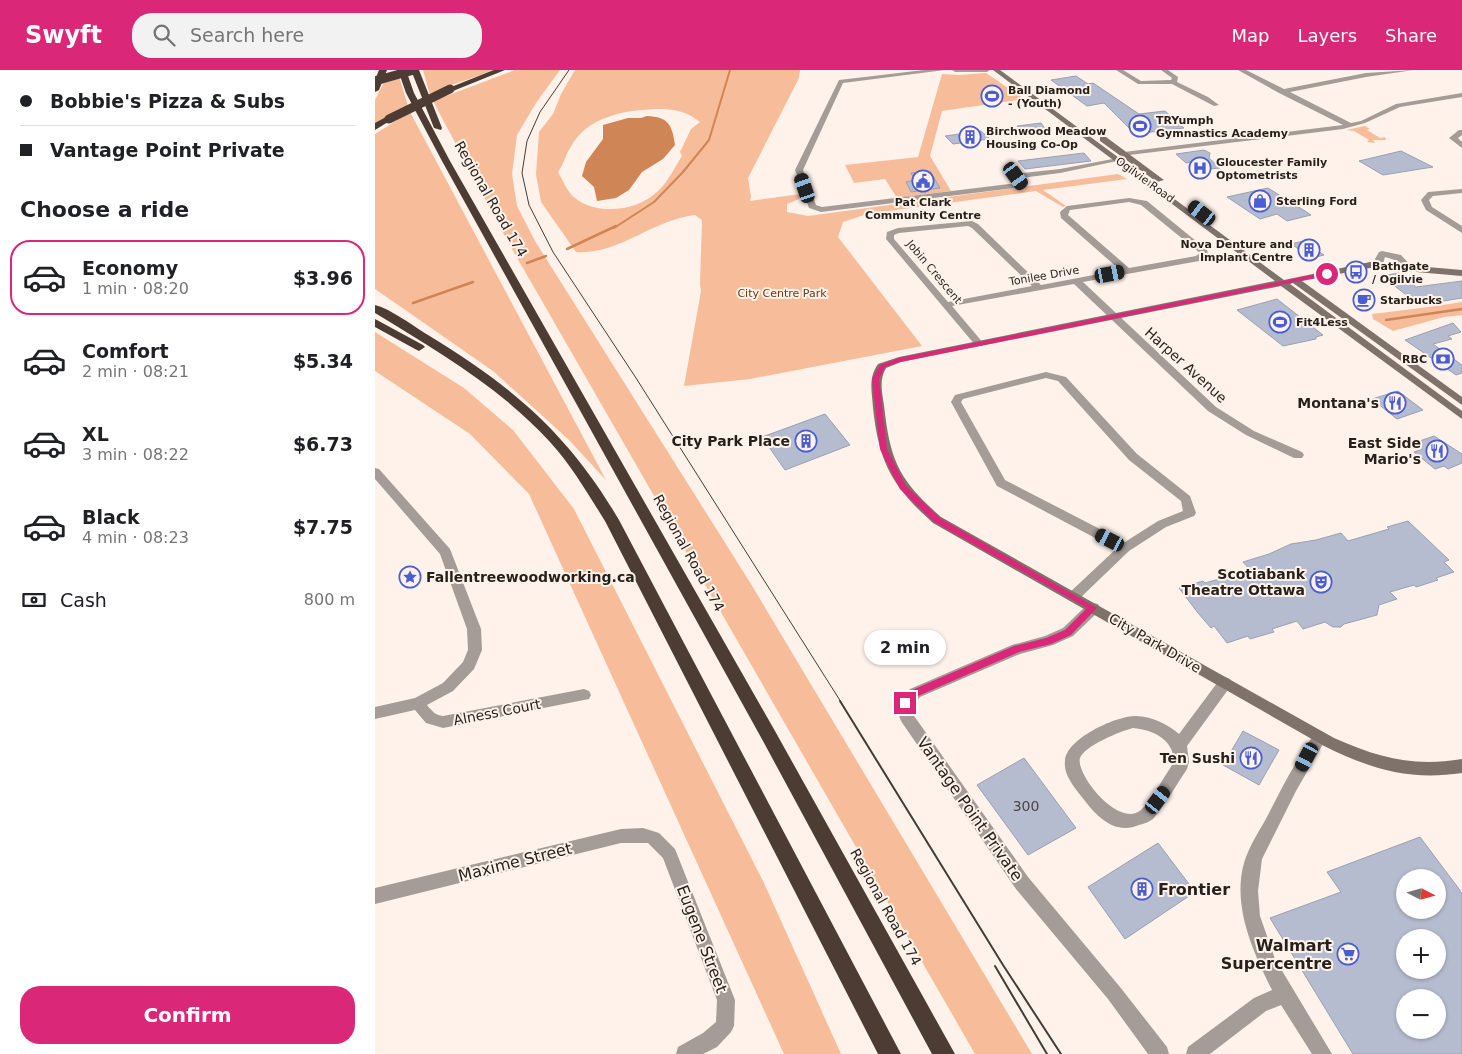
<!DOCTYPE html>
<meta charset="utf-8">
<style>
:root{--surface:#fff;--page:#f2f2f2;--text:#202124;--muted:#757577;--line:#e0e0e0;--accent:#db2777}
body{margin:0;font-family:"DejaVu Sans",sans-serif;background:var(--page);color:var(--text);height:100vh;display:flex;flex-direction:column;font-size:19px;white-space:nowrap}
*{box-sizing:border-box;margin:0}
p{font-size:16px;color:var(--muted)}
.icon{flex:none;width:28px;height:28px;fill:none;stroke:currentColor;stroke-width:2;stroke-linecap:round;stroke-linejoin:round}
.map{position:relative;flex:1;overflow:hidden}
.sheet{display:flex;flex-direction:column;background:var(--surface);width:375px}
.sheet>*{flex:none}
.banner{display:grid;align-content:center;height:110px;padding:0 20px;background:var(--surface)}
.needle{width:32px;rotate:96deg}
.buttons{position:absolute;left:1021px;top:799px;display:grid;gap:10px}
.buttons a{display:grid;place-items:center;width:50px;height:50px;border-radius:50%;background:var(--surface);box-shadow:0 1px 4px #0004;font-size:25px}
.end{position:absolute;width:22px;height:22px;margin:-11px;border:6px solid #db2777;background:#fff;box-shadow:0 0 0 2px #fff}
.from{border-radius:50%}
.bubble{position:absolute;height:35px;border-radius:18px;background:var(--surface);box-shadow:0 1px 4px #0004;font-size:16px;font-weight:600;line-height:35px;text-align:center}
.car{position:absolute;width:15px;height:30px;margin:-15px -8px;border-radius:6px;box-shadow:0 0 4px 1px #0007;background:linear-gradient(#222 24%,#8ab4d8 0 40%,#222 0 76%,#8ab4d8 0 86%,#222 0)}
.banner b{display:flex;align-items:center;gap:18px;height:48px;font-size:19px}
.banner b+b{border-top:1px solid var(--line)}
.banner i{width:12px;height:12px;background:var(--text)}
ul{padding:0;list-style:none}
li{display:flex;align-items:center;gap:15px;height:75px;margin:0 10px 8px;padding:0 10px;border:2px solid transparent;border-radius:20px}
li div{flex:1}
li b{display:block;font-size:19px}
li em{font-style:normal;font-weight:600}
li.selected{border-color:var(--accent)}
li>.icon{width:45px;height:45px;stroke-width:1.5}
h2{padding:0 20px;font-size:22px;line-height:60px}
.pay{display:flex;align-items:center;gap:12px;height:55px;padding:0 20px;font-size:19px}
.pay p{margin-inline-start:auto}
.cta{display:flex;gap:10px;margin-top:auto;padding:10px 20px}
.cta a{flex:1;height:58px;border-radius:20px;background:var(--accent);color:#fff;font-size:20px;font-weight:600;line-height:58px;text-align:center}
header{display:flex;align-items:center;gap:30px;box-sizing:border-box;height:70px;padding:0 25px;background:var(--accent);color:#fff}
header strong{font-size:24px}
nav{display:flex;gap:28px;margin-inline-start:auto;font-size:18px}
.search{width:350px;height:45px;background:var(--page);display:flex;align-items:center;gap:12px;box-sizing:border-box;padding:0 18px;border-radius:20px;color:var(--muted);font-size:19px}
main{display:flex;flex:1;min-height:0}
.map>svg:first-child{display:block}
</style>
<header>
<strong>Swyft</strong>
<div class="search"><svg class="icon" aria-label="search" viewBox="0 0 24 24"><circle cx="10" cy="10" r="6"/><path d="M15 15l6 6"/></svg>Search here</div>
<nav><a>Map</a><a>Layers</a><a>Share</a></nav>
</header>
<main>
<section class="sheet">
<div class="banner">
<b><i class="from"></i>Bobbie's Pizza &amp; Subs</b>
<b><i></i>Vantage Point Private</b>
</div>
<h2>Choose a ride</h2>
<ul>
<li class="selected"><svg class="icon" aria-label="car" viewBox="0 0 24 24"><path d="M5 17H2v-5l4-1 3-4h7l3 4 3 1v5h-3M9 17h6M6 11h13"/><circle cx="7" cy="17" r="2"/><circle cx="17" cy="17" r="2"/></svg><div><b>Economy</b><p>1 min · 08:20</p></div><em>$3.96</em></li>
<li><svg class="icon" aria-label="car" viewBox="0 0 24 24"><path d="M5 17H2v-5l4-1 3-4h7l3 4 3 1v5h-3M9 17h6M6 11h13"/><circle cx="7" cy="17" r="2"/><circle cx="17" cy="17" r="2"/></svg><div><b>Comfort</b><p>2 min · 08:21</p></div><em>$5.34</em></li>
<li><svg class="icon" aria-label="car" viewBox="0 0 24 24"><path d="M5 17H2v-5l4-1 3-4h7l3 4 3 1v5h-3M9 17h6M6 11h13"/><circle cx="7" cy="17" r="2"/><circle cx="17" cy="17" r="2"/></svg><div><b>XL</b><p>3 min · 08:22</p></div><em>$6.73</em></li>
<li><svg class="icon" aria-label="car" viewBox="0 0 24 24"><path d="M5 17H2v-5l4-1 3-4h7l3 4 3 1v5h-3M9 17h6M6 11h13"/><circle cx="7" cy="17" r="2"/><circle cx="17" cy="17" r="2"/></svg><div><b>Black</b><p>4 min · 08:23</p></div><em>$7.75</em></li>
</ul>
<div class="pay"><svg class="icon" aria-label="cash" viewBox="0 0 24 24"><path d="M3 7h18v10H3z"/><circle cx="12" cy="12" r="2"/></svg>Cash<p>800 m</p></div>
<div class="cta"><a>Confirm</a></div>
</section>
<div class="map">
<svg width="1087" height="984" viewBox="0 0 1087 984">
<rect width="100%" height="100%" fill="#fef2eb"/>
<g fill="#f7bd9a" fill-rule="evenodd">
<path d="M48 0H122L79 14 55 25Z"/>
<path d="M140 0H185L161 33 142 65 137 104 142 136 160 171 376 514 657 984H600L133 172 58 31Z"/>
<path d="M200 0H425L424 8 373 108 376 127 375 131 426 124 424 129 412 134V142L433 146 743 104 752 109 668 120 691 136 688 137 661 121 492 144 468 152 463 167 547 276 375 309 309 316 326 221 325 215 327 150 320 145C277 150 244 185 201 182L166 132 161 104 164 62 178 44 186 24ZM282 39C300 39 311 41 325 52L316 59 305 82 307 86C300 97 293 112 283 121 263 141 222 146 200 128 192 122 188 110 183 102 189 94 190 86 195 78 212 46 250 40 282 39Z"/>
<path d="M611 3 649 29 567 41 555 86 576 121 522 128 510 109 479 113 470 95 543 87 567 4 584 5Z"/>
<path d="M24 7 33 36 0 56V30L10 10Z"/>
<path d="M35 42 231 410 194 370 118 301 0 219V64Z"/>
<path d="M990 56 995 59 992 60 1005 68 1010 67 1011 70H998L1000 73 992 72 994 70 979 61 971 60Z"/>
<path d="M1087 232V245L1069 247 1018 261 998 249 997 244C1027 240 1057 237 1087 232Z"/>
<path d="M0 262 89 318 138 360 199 439 389 813 466 984H409L154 424 95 364 0 301Z"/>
</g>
<path fill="#d08556" d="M272 46C293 47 297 54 300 75L288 89 267 102 254 120 241 128 222 131 219 117 207 106 211 92 228 69V55L253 48H266Z"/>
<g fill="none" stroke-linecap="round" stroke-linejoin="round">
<path stroke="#d08556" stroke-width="2" d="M239 158 279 132 308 102 334 70 355 0"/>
<g stroke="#d08556" stroke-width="2.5">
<path d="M192 179 241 156"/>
<path d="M152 193 171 186"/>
<path d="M38 233 98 212"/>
<path d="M1011 250 1087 239"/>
</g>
</g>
<g fill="#b6bccf" stroke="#9aa0b2" fill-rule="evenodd">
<path d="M701 6 713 14 718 13 764 44 790 41 809 58 760 64 729 33 712 36 676 10Z"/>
<path d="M666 53 672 61 648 64 642 56Z"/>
<path d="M606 61 615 69 578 74 570 66Z"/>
<path d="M829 80 835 83 834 88 845 98 825 100 816 92 811 93 801 84Z"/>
<path d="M1026 81 1058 97 1008 105 984 91Z"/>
<path d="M709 83 716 91 650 99 643 91Z"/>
<path d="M555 101 565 118 536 122 531 112 540 110 536 103Z"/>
<path d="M893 118 930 141 936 145 912 151 902 144 885 149 852 127Z"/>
<path d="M928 171 949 185 937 188 916 174Z"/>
<path d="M1024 203 1041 217 1087 211V228L1044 235 1007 206Z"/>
<path d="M902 229 948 265 941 267V269L908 276 862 240Z"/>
<path d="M1078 253 1086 262 1073 266 1077 269 1058 274 1087 295V303L1081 305 1030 270Z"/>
<path d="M1023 321 1048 340 1022 349 997 329Z"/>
<path d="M450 344 475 375 410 400 387 367Z"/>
<path d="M1059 366 1087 384V393L1073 399 1069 396 1060 399 1039 382 1047 379 1039 373Z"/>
<path d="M1033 451 1074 490 1069 492 1079 502 1061 508 1063 510 1041 517 1039 515 1015 522 1022 529 1004 535 1002 545 969 554 966 557H958L950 552 928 559 922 551 897 559 899 562 875 569 873 566 852 573 839 556 836 558 823 543 804 518 828 511 830 513 875 500 868 492 894 484 916 474 941 470 966 463 973 471 1014 459 1012 457Z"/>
<path d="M868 661 904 680 884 715 848 695Z"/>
<path d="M649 688 701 758 653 785 602 715Z"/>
<path d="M1045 767 1087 823V984H978L895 848 966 822 952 802ZM1030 808H1062V840H1030ZM1030 868H1062V900H1030ZM1030 928H1062V960H1030Z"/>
<path d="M783 773 820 822 750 869 713 817Z"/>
</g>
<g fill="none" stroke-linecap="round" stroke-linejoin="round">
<g fill="#a59c97" fill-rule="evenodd">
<path d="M549 0H570L468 13 428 100 441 135 447 137 642 113 637 106 638 104 685 99 743 88 747 90 685 103 646 108 651 115 647 117 446 142 434 138 420 100 464 10Z"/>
<path d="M577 0H615L612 2H580Z"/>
<path d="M741 0H748L766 11 796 10 797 8 786 0H793L803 7 802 12 833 27 844 35 839 36 797 14H763Z"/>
<path d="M863 0H871L909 19 991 3 1039 0 991 7 915 22 976 53 986 51 1021 34 1087 23V27L1025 37 990 53 968 59 746 86V82H749L968 55 904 23Z"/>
<path d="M1084 60H1087V65L1083 68 1087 72V78L1074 68Z"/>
<path d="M1087 119V123L1058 126 1054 130 1057 137 1087 156V163L1051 140 1046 130 1053 122Z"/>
<path d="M754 128 772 131 832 180 833 184 824 191 708 212 841 337 879 361 927 382 929 385 927 388H919L871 365 833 341 699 214 577 236 609 274 607 276H601L511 169 512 162 523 158 597 151 603 154 666 215 745 200 686 148 685 142 692 136ZM754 132 766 135 825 183 821 186 754 198 693 145 695 140ZM593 156 597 158 657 216 573 232 519 169V165L524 163Z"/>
<path d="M1007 181 1026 185 1038 198 1037 200H1031L1023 191 1010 187 1007 197H1001L1000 189 1004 182Z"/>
<path d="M671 302 691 307 762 384 815 426 821 443 819 446 791 457 754 481 703 530H693L692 527 693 524 741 479 622 416 576 332 580 325ZM671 308 683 311 754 390 806 431 808 441 783 451 750 472 630 410 586 332 588 329Z"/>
<path d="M0 398 4 399 75 479 106 559 107 580 99 599 78 621 52 635C57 641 60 645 68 646L209 619 214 621 216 625 214 629 68 658 51 653 40 640 0 649V637L40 628 68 613 88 592 93 580 92 559 65 484 0 409Z"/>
<path d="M718 533 723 534 725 538 723 542 698 566 678 575 645 584 545 627 538 635 537 643 653 807 745 917 792 977 794 984H773L733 929 641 819 526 651C520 638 526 628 535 619L637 575 670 566 688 558 713 534Z"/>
<path d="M850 607 855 609 857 613 855 617 812 676 814 692 812 699C801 715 791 734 778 749 774 752 769 754 764 755 741 765 723 748 710 731 702 720 688 706 690 691 691 669 739 647 759 646 774 645 793 654 804 664L845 609ZM758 658C779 660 799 670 799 692 791 704 775 732 766 740 743 759 700 703 705 688 709 676 746 661 758 658Z"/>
<path d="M945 661 950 663 952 667 921 721 887 789 883 821 885 846 900 889 957 984H937L906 935 891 941 835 984H811L813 977 879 928 897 920C878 882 857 836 869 793 874 776 885 760 893 745 907 717 922 689 940 663Z"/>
<path d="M268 758 284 763 300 779 360 930 359 956 356 962 342 977 328 984H301L303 977 328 963 341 952 342 930 288 788 273 773H246L0 834V818L246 759Z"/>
</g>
<g fill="#7f726b" fill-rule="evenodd">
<path d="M618 0H625L909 210 995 192 1087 200V206L995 198 927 211 1087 327V335L918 213 915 214 1087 341V349L906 216 526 292 511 298C504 310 507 322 509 335 515 391 524 410 566 447L959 668C1004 688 1038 697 1087 689V703C1034 711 996 699 949 676L558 453C517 416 504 393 498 338 497 321 493 308 503 294L524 287 900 211Z"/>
<path d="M725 67H731L789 110 782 112 725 71Z"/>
</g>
<g fill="#4c3c33" fill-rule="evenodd">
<path d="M4 0H12L4 20 0 22V10Z"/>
<path d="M23 0H31L39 23 75 91 400 661 580 984H557L388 671 67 91 31 23Z"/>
<path d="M36 0H44L67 58 66 60 59 58Z"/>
<path d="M119 0H130L78 21 71 19Z"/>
<path d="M11 47 18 49 0 60V53Z"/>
<path d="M0 235C16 239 38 256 53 265 138 317 193 363 244 450L526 984H503L230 451C213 424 197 396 175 372 126 318 62 281 0 243Z"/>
<path d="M0 249 48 275 50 277 44 281 40 279 0 257Z"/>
</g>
<path stroke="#443d37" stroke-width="1" d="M194 0 165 42 152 71 147 103 154 135 178 182 261 308 466 632"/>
<g stroke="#443d37" stroke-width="2">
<path d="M465 631 628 895 686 984"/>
<path d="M620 896 672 984"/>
</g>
<g stroke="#4c3c33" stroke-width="9">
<path d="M0 11 39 0"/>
<path d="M14 49 75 19"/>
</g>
</g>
<path fill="#db2777" d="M952 202 954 205 525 292 510 297 504 309 512 379 531 416 565 448 722 538 696 565 676 574 644 582 543 626 534 636H527V631L537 620 639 576 671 568 690 560 712 538 559 452 525 419 505 379 497 309 505 295 524 288Z"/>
<defs>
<g id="stadium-ring" transform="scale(1.125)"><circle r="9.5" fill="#fef2eb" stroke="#495ed3" stroke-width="1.5"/><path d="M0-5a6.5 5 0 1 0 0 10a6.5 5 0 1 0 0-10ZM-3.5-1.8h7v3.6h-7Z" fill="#495ed3"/></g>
<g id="building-ring" transform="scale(1.125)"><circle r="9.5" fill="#fef2eb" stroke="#495ed3" stroke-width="1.5"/><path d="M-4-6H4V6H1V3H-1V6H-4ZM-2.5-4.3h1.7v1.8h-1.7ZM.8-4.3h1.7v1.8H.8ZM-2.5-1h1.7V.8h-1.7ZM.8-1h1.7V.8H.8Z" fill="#495ed3"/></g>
<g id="hospital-ring" transform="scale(1.125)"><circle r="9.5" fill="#fef2eb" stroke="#495ed3" stroke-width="1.5"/><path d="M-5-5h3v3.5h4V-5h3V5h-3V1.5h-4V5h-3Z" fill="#495ed3"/></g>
<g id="civic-ring" transform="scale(1.125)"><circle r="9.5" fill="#fef2eb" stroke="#495ed3" stroke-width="1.5"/><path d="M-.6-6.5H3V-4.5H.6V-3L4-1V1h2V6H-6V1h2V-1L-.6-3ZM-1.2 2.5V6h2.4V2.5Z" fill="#495ed3"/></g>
<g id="shop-ring" transform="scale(1.125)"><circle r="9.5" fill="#fef2eb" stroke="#495ed3" stroke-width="1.5"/><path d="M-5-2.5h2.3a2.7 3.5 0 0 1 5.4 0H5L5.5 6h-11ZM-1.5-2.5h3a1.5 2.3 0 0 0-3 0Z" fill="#495ed3"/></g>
<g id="bus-ring" transform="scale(1.125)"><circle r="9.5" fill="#fef2eb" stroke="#495ed3" stroke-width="1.5"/><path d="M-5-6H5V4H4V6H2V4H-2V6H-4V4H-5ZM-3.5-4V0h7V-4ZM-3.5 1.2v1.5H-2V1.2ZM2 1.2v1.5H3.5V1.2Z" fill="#495ed3"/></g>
<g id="cafe-ring" transform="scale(1.125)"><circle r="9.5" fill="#fef2eb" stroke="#495ed3" stroke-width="1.5"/><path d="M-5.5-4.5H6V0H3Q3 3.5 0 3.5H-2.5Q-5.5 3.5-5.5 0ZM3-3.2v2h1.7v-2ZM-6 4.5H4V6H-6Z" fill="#495ed3"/></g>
<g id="bank-ring" transform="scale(1.125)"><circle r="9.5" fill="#fef2eb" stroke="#495ed3" stroke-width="1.5"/><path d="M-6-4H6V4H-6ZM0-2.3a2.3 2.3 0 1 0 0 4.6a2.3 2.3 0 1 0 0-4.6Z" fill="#495ed3"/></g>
<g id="restaurant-ring" transform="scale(1.125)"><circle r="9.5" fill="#fef2eb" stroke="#495ed3" stroke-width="1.5"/><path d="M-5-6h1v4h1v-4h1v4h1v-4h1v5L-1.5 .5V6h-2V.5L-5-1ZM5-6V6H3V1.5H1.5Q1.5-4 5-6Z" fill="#495ed3"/></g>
<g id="sight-ring" transform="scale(1.125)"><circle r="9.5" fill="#fef2eb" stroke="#495ed3" stroke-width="1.5"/><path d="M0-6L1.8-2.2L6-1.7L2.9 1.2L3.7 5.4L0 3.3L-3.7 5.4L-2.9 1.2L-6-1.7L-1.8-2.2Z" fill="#495ed3"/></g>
<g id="theatre-ring" transform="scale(1.125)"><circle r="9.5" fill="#fef2eb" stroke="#495ed3" stroke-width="1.5"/><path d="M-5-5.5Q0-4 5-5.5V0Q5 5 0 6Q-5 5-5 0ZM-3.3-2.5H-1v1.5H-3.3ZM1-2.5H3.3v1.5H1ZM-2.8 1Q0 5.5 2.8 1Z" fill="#495ed3"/></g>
<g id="supermarket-ring" transform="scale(1.125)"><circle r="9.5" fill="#fef2eb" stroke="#495ed3" stroke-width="1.5"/><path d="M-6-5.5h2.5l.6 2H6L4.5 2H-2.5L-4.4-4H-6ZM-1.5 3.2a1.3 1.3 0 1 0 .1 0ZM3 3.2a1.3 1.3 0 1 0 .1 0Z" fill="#495ed3"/></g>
</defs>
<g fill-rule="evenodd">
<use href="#stadium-ring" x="617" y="26"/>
<use href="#stadium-ring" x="765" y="56"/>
<use href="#building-ring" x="595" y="67"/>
<use href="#hospital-ring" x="825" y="98"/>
<use href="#civic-ring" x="548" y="111"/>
<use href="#shop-ring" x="885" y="131"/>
<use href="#building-ring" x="934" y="180"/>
<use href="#bus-ring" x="981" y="202"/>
<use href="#cafe-ring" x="989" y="230"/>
<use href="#stadium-ring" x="905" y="252"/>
<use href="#bank-ring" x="1068" y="289"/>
<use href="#restaurant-ring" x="1020" y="333"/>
<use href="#building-ring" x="431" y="371"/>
<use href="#restaurant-ring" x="1062" y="381"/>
<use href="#sight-ring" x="35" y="507"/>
<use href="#theatre-ring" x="946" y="512"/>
<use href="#restaurant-ring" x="876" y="688"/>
<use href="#building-ring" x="767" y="819"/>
<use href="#supermarket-ring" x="973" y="884"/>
</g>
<g text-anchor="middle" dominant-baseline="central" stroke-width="4" stroke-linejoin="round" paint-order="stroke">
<g font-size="11" font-weight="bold" fill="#261f1a" stroke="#fef2eb" text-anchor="start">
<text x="633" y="20">Ball Diamond<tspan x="633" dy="13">- (Youth)</tspan></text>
<text x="781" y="50">TRYumph<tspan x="781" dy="13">Gymnastics Academy</tspan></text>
<text x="611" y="61">Birchwood Meadow<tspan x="611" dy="13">Housing Co-Op</tspan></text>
<text x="841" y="92">Gloucester Family<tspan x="841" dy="13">Optometrists</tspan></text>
<text x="901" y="131">Sterling Ford</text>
<text x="548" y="132" text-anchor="middle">Pat Clark<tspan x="548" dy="13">Community Centre</tspan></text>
<text x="918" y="174" text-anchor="end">Nova Denture and<tspan x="918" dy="13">Implant Centre</tspan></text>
<text x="997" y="196">Bathgate<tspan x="997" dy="13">/ Ogilvie</tspan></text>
<text x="1005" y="230">Starbucks</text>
<text x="921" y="252">Fit4Less</text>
<text x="1052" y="289" text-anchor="end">RBC</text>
</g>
<g font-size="11" fill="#261f1a" stroke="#fef2eb">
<text transform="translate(770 110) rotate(36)">Ogilvie Road</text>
<text transform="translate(559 202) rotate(50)">Jobin Crescent</text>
<text transform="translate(669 206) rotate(-10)">Tonilee Drive</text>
</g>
<g font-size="11" fill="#6a3815" stroke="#fef2eb">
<text x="407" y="223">City Centre Park</text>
</g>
<g font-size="14" fill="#261f1a" stroke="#fef2eb">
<text transform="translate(116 129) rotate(60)">Regional Road 174</text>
<text transform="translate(811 295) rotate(42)">Harper Avenue</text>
<text transform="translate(314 483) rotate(61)">Regional Road 174</text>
<text transform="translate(780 573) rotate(30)">City Park Drive</text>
<text transform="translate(122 642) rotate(-11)">Alness Court</text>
<text transform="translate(511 837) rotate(61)">Regional Road 174</text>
</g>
<g font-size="14" font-weight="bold" fill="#261f1a" stroke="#fef2eb" text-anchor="end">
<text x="1004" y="333">Montana's</text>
<text x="415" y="371">City Park Place</text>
<text x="1046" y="373">East Side<tspan x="1046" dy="16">Mario's</tspan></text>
<text x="930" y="504">Scotiabank<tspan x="930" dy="16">Theatre Ottawa</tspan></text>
<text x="51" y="507" text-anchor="start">Fallentreewoodworking.ca</text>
<text x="860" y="688">Ten Sushi</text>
</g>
<g font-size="14" fill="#4a4647">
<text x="651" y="736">300</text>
</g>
<g font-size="16" fill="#261f1a" stroke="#fef2eb">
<text transform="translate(595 739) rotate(55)">Vantage Point Private</text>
<text transform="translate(140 792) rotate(-14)">Maxime Street</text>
<text transform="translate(327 869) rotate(69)">Eugene Street</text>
</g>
<g font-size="16" font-weight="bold" fill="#261f1a" stroke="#fef2eb" text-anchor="start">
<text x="783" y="819">Frontier</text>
<text x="957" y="875" text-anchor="end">Walmart<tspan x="957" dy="18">Supercentre</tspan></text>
</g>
</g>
</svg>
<div class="buttons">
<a><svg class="needle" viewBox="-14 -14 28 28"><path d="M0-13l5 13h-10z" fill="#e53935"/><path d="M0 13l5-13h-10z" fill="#757577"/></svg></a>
<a>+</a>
<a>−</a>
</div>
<i class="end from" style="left:952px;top:204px"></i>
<i class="end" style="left:530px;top:633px"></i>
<div class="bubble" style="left:489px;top:560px;width:82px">2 min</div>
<i class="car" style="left:641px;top:106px;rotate:144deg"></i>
<i class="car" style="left:430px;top:118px;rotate:341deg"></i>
<i class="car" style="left:827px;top:143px;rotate:308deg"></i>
<i class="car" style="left:735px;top:204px;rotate:79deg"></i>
<i class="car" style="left:735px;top:470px;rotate:297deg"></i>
<i class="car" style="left:932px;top:687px;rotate:208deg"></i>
<i class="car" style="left:783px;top:730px;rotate:37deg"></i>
</div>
</main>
